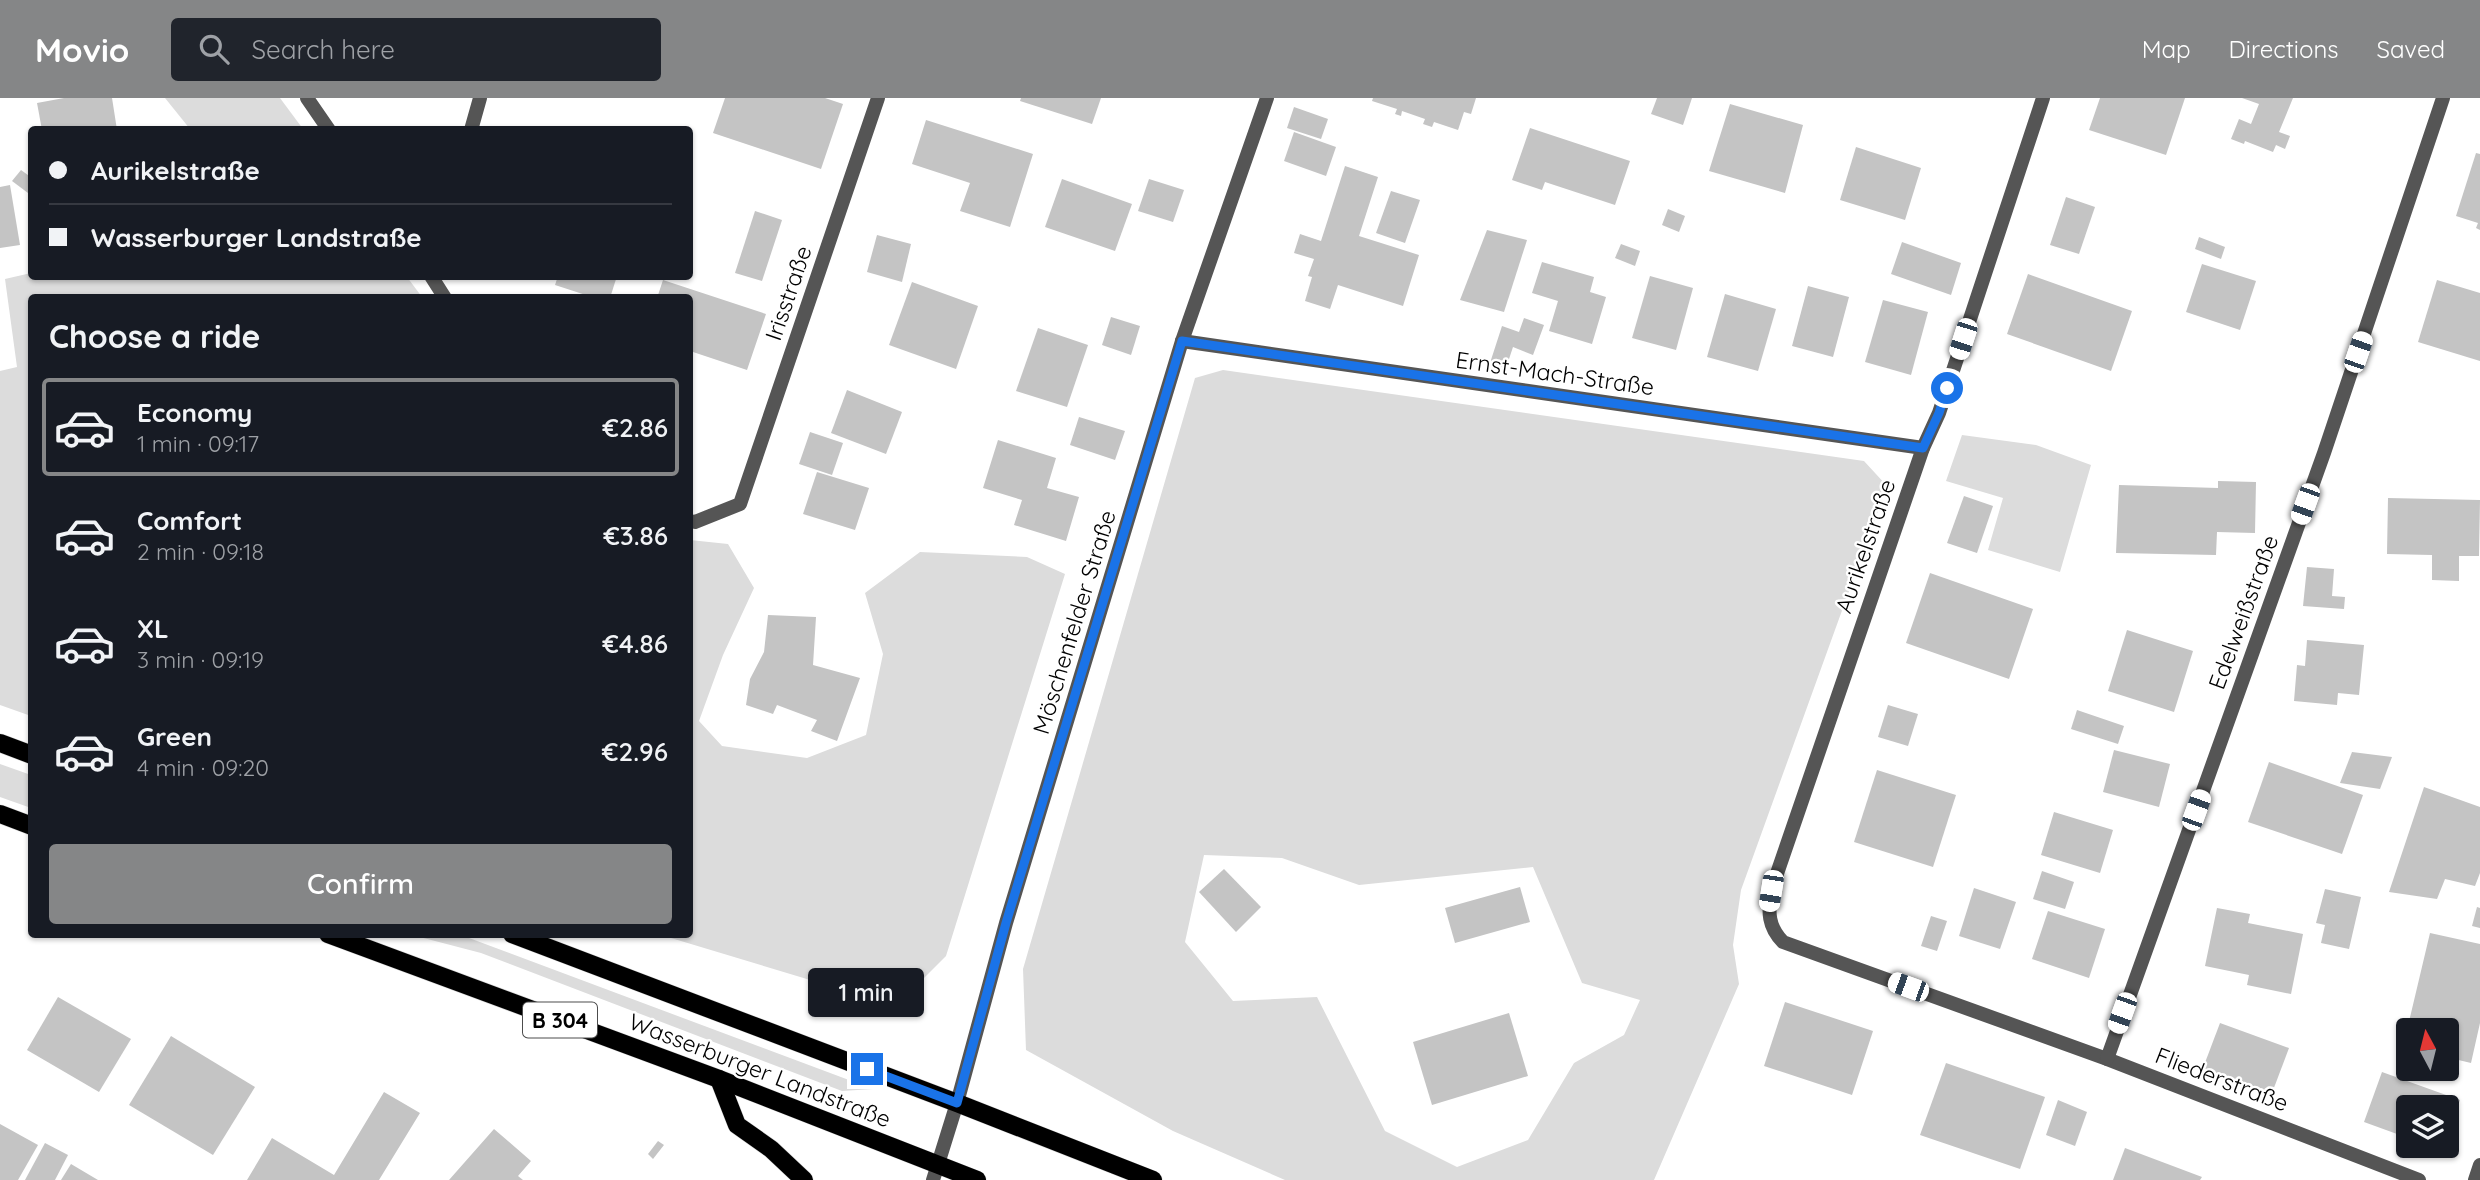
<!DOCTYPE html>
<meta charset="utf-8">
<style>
:root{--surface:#171b24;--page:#20242c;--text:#f1f3f6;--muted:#9ea1a6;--line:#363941;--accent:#858687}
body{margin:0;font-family:Quicksand,sans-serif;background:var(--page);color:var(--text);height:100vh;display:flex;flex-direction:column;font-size:26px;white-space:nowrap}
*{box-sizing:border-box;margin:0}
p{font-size:23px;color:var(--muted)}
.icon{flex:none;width:38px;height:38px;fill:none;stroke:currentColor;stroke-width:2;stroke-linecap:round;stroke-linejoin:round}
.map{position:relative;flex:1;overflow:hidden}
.side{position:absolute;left:28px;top:196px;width:665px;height:644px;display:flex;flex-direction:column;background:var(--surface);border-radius:7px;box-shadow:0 2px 5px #0004}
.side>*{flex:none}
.banner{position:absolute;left:28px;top:28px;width:665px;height:154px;border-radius:7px;box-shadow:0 2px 5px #0004;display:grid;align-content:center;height:154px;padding:0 21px;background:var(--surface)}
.needle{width:46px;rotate:353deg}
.controls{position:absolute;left:2396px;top:920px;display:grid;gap:14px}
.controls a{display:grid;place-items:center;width:63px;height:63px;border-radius:7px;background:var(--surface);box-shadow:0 2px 5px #0004;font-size:35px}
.end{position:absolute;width:32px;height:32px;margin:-16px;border:9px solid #1a73e8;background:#fff;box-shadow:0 0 0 4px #fff}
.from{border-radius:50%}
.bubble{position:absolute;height:49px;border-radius:7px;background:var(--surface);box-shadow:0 2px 5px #0004;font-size:23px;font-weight:600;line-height:49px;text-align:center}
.car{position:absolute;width:21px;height:42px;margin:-21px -10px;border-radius:9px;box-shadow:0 0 5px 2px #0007;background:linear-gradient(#fff 24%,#345 0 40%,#fff 0 76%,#345 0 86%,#fff 0)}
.banner b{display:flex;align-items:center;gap:24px;height:66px;font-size:26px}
.banner b+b{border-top:2px solid var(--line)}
.banner i{width:18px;height:18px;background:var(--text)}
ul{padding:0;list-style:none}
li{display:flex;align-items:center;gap:21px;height:98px;margin:0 14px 10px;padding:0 7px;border:4px solid transparent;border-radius:7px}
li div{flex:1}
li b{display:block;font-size:26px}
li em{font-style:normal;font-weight:600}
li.current{border-color:var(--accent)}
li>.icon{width:63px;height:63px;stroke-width:1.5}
h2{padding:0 21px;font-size:32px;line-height:84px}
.cta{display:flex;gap:14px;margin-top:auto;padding:14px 21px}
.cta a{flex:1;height:80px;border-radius:7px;background:var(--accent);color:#fff;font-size:28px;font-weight:600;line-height:80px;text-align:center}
header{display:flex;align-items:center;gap:42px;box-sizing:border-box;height:98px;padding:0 35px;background:var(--accent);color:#fff}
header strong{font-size:33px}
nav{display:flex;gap:38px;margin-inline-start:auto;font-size:24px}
.search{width:490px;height:63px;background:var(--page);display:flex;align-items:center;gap:18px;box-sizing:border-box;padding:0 24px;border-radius:7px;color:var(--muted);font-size:26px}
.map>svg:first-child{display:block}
</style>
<header>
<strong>Movio</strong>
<div class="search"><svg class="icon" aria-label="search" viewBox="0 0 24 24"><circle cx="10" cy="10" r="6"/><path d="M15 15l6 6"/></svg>Search here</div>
<nav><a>Map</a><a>Directions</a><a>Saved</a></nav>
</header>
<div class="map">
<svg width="2480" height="1082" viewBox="0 0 2480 1082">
<rect width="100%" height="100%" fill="#fff"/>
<g fill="#dcdcdc" fill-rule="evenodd">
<path d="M165 0H280L303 31H190Z"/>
<path d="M31 175 32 178 407 179 422 199 32 200 31 618 0 607V273L17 269 5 181Z"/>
<path d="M1223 272 1864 363 1887 388 1741 792 1733 847 1739 886 1654 1082H1285L1173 1033 1026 952 1023 871 1195 280ZM1204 757 1282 760 1359 787 1533 769 1582 885 1640 902 1624 937 1574 965 1528 1042 1457 1069 1385 1033 1317 899 1233 903 1185 844Z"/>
<path d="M1962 337 2036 347 2091 367 2060 474 1988 452 2003 400 1946 383Z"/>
<path d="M690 442 728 446 754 490 723 557 699 623 722 648 807 660 866 637 883 556 865 495 920 454 1027 459 1065 476 946 858 901 903 860 897 661 837 690 836Z"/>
<path d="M0 666 31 677V710L0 699Z"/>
<path d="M412 837H461L873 991 842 993 481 855Z"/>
</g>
<g fill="#c4c4c4">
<path d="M64 0H112L117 32H42L37 5Z"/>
<path d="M725 0H825L843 6 821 71 713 35Z"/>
<path d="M1021 0H1101L1092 26 1020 3Z"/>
<path d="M1373 0H1476L1471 16 1464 14 1458 32 1434 24 1432 29 1423 26 1425 21 1402 13 1401 18 1395 16 1397 11 1372 3Z"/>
<path d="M1657 0H1692L1683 27 1651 16Z"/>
<path d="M2100 0H2185L2166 57 2089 32Z"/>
<path d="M2242 0H2293L2279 34 2290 38 2285 51 2276 47 2273 54 2245 43 2244 46 2231 41 2239 21 2251 26 2259 6Z"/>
<path d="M1730 6 1803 27 1785 95 1709 73Z"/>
<path d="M1294 9 1328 21 1321 41 1287 30Z"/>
<path d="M926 22 1033 56 1010 129 960 113 970 85 912 66Z"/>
<path d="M1530 30 1630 63 1615 107 1545 84 1542 92 1512 82Z"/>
<path d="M1294 34 1336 49 1326 78 1284 63Z"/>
<path d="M1856 49 1921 70 1905 122 1840 102Z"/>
<path d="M2476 55 2480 56V132L2476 130 2478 125 2456 118Z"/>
<path d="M1345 68 1378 79 1359 138 1419 157 1403 208 1338 187 1330 211 1305 203 1312 179 1308 178 1314 161 1294 155 1300 136 1321 143Z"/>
<path d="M21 72 32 80V98L12 83Z"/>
<path d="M1062 81 1132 106 1115 153 1045 129Z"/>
<path d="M1149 81 1184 92 1173 124 1138 113Z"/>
<path d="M10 87 20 147 0 150V89Z"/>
<path d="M1391 93 1420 102 1405 145 1376 135Z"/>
<path d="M2066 99 2095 109 2079 156 2050 147Z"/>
<path d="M1668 111 1685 118 1679 134 1662 127Z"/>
<path d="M755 113 782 122 762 183 735 175Z"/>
<path d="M1487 132 1527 142 1504 214 1460 202Z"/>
<path d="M877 137 911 146 902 184 867 174Z"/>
<path d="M2199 139 2225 149 2221 161 2195 151Z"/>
<path d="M1902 144 1961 165 1951 197 1891 176Z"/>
<path d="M1621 146 1640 153 1635 168 1615 160Z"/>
<path d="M1542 164 1594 179 1590 194 1606 199 1592 246 1549 233 1558 203 1532 195Z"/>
<path d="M2202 166 2256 183 2240 232 2186 214Z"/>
<path d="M2028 176 2132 213 2111 273 2007 236Z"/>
<path d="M558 178H617L610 200H595L555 187Z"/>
<path d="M1650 178 1693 190 1676 252 1632 240Z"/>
<path d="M663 182 766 216 747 272 690 253V200H657Z"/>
<path d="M2437 182 2480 195V263L2418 244Z"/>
<path d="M912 184 978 208 956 271 889 247Z"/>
<path d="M1808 188 1849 199 1833 259 1792 248Z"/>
<path d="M1725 196 1776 211 1758 273 1707 259Z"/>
<path d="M1883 202 1928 214 1911 277 1865 264Z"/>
<path d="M1111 219 1140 228 1131 257 1102 247Z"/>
<path d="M1524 220 1544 227 1533 257 1513 249 1506 270 1490 265 1502 228 1519 234Z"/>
<path d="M1038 230 1088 247 1067 309 1016 293Z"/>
<path d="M847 292 902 314 886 356 831 335Z"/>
<path d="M1079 319 1125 333 1115 362 1070 347Z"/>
<path d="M810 334 843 345 832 377 799 366Z"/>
<path d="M998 342 1056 360 1047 390 1079 399 1066 443 1014 427 1022 402 983 390Z"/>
<path d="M817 374 869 390 855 432 803 416Z"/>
<path d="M2218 383 2256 384 2255 435 2217 434 2216 457 2116 455 2119 387 2218 390Z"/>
<path d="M1964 398 1993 408 1977 455 1947 445Z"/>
<path d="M2388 400 2480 402 2479 458H2459V483L2432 482V457L2387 456Z"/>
<path d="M2307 469 2334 471 2332 498 2345 499 2344 511 2303 508Z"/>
<path d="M1930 475 2033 511 2009 581 1906 545Z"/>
<path d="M768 517 816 519 813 567 860 580 837 643 811 633 817 622 777 607 773 616 746 607 750 581 764 554Z"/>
<path d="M2127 532 2193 553 2174 614 2108 593Z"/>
<path d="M2307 542 2364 547 2359 597 2338 595 2337 607 2294 603 2297 567 2305 568Z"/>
<path d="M1888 607 1918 616 1908 648 1878 639Z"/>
<path d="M2077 612 2124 628 2118 646 2071 631Z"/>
<path d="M2114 652 2170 666 2159 709 2103 694Z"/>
<path d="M2352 654 2392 659 2380 691 2340 685Z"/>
<path d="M2269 664 2363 697 2342 756 2248 724Z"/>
<path d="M1877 672 1956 697 1933 769 1854 744Z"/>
<path d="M2424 689 2480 709V775L2475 788 2445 781 2437 801 2389 794Z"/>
<path d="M2054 714 2113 732 2100 775 2041 757Z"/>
<path d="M1224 771 1261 809 1236 834 1199 794Z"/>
<path d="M2042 773 2074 784 2065 811 2033 801Z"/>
<path d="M1520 789 1530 824 1455 845 1445 810Z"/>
<path d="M1974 790 2016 804 2000 851 1959 838Z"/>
<path d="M2325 791 2361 799 2349 851 2321 845 2325 827 2316 825Z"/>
<path d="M2477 809 2480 810V830L2472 828Z"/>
<path d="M2217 810 2250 816 2248 825 2303 836 2291 896 2247 887 2249 877 2205 868Z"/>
<path d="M2048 813 2105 831 2089 880 2032 861Z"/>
<path d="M1931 818 1947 823 1937 853 1921 848Z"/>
<path d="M2430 835 2480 846V925L2471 965 2446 959V933H2408V950L2403 949Z"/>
<path d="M58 899 131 941 99 994 27 952Z"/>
<path d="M1785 904 1873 933 1852 997 1764 968Z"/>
<path d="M1509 915 1528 978 1432 1007 1413 944Z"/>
<path d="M2220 925 2289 950 2272 995 2203 970Z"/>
<path d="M171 938 255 989 213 1057 129 1007Z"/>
<path d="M1946 965 2045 999 2020 1071 1920 1037Z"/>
<path d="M2382 974 2460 1002 2447 1039 2446 1010H2408V1040L2364 1024Z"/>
<path d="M384 994 420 1015 379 1082H247L272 1040 334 1077Z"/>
<path d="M2058 1002 2087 1014 2075 1048 2046 1037Z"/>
<path d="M0 1026 38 1047 18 1082H0Z"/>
<path d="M494 1031 531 1063 518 1078 523 1082H449Z"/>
<path d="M658 1043 664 1047 653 1061 648 1056Z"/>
<path d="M45 1045 68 1057 55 1082H25Z"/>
<path d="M2125 1050 2202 1079 2200 1082H2113Z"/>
<path d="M71 1066 98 1082H61Z"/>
</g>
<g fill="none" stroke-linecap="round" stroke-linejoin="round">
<g stroke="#dbdbdb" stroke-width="19">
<g id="primary">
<path d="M0 645 32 657"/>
<path d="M0 716 32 728"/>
<path d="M328 836 719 981 977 1082"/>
<path d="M512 836 957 1005 1153 1082"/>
<path d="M719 981 737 1027 771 1051 804 1082"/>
</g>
</g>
<g stroke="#555" stroke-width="14">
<path d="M307 0 329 32"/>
<path d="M2043 0 1939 315 1923 350 1771 793C1768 814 1768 829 1783 844L2107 961 2419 1082"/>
<path d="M471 32 480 0"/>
<path d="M431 178 445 200"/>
<path d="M1182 243 1923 350"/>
<path d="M690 423 695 424 740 406 878 0"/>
<path d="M2107 961 2324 355 2443 0"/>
<path d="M933 1082 938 1066"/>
<path d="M2475 1082 2480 1067"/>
</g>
<path stroke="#555" stroke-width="14" d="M938 1066 957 1005 1006 825 1182 243 1267 0"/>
<use href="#primary" stroke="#000" stroke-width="18"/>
</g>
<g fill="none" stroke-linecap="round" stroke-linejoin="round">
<path stroke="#1a73e8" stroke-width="9" d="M867 971 957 1005 1006 825 1182 243 1923 350 1939 315 1947 290"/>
</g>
<g text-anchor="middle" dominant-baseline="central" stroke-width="5" stroke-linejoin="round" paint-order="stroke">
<rect fill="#fff" stroke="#4c4c4c" stroke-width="2" x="523" y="904.5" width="74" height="35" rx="5"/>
<g font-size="21" font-weight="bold" fill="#000">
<text x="560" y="922">B 304</text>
</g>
<g font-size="23" fill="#000" stroke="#fff">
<text transform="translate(788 195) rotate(-71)">Irisstraße</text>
<text transform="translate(1555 275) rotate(8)">Ernst-Mach-Straße</text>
<text transform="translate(1865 448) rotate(-71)">Aurikelstraße</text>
<text transform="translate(2243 514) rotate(-70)">Edelweißstraße</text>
<text transform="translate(1074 524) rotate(-73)">Möschenfelder Straße</text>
<text transform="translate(760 972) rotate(21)">Wasserburger Landstraße</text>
<text transform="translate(2222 981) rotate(21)">Fliederstraße</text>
</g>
</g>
</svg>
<div class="controls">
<a><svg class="needle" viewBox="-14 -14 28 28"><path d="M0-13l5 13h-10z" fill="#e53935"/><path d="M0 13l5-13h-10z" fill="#9ea1a6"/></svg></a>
<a><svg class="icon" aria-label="layers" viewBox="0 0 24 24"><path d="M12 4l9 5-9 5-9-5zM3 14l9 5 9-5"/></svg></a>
</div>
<i class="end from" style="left:1947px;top:290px"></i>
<i class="end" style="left:867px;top:971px"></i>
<div class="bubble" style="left:808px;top:870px;width:116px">1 min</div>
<i class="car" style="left:1963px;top:241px;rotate:198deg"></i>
<i class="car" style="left:2358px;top:254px;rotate:19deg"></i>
<i class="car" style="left:2305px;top:406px;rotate:200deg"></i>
<i class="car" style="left:2196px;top:712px;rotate:20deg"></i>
<i class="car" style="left:1771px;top:793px;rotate:189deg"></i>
<i class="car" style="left:1908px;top:889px;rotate:290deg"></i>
<i class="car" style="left:2122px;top:915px;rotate:200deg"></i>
<div class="banner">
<b><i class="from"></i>Aurikelstraße</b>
<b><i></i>Wasserburger Landstraße</b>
</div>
<section class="side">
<h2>Choose a ride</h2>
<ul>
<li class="current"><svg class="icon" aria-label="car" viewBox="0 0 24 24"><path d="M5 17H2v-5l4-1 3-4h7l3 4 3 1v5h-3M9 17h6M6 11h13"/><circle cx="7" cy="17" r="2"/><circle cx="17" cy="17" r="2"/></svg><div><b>Economy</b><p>1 min · 09:17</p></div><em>€2.86</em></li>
<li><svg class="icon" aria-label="car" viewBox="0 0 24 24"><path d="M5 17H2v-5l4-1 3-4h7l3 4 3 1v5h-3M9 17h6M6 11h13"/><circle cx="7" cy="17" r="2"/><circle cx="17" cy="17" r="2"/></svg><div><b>Comfort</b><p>2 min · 09:18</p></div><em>€3.86</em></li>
<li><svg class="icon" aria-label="car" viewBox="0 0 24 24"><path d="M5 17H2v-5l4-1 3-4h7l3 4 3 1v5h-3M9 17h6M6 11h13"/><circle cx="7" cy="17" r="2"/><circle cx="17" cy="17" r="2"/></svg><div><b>XL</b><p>3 min · 09:19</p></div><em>€4.86</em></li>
<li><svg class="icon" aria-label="car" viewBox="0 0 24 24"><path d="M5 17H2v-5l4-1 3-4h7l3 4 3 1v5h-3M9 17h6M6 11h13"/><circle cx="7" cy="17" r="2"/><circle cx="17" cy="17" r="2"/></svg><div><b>Green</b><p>4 min · 09:20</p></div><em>€2.96</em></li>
</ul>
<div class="cta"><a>Confirm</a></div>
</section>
</div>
